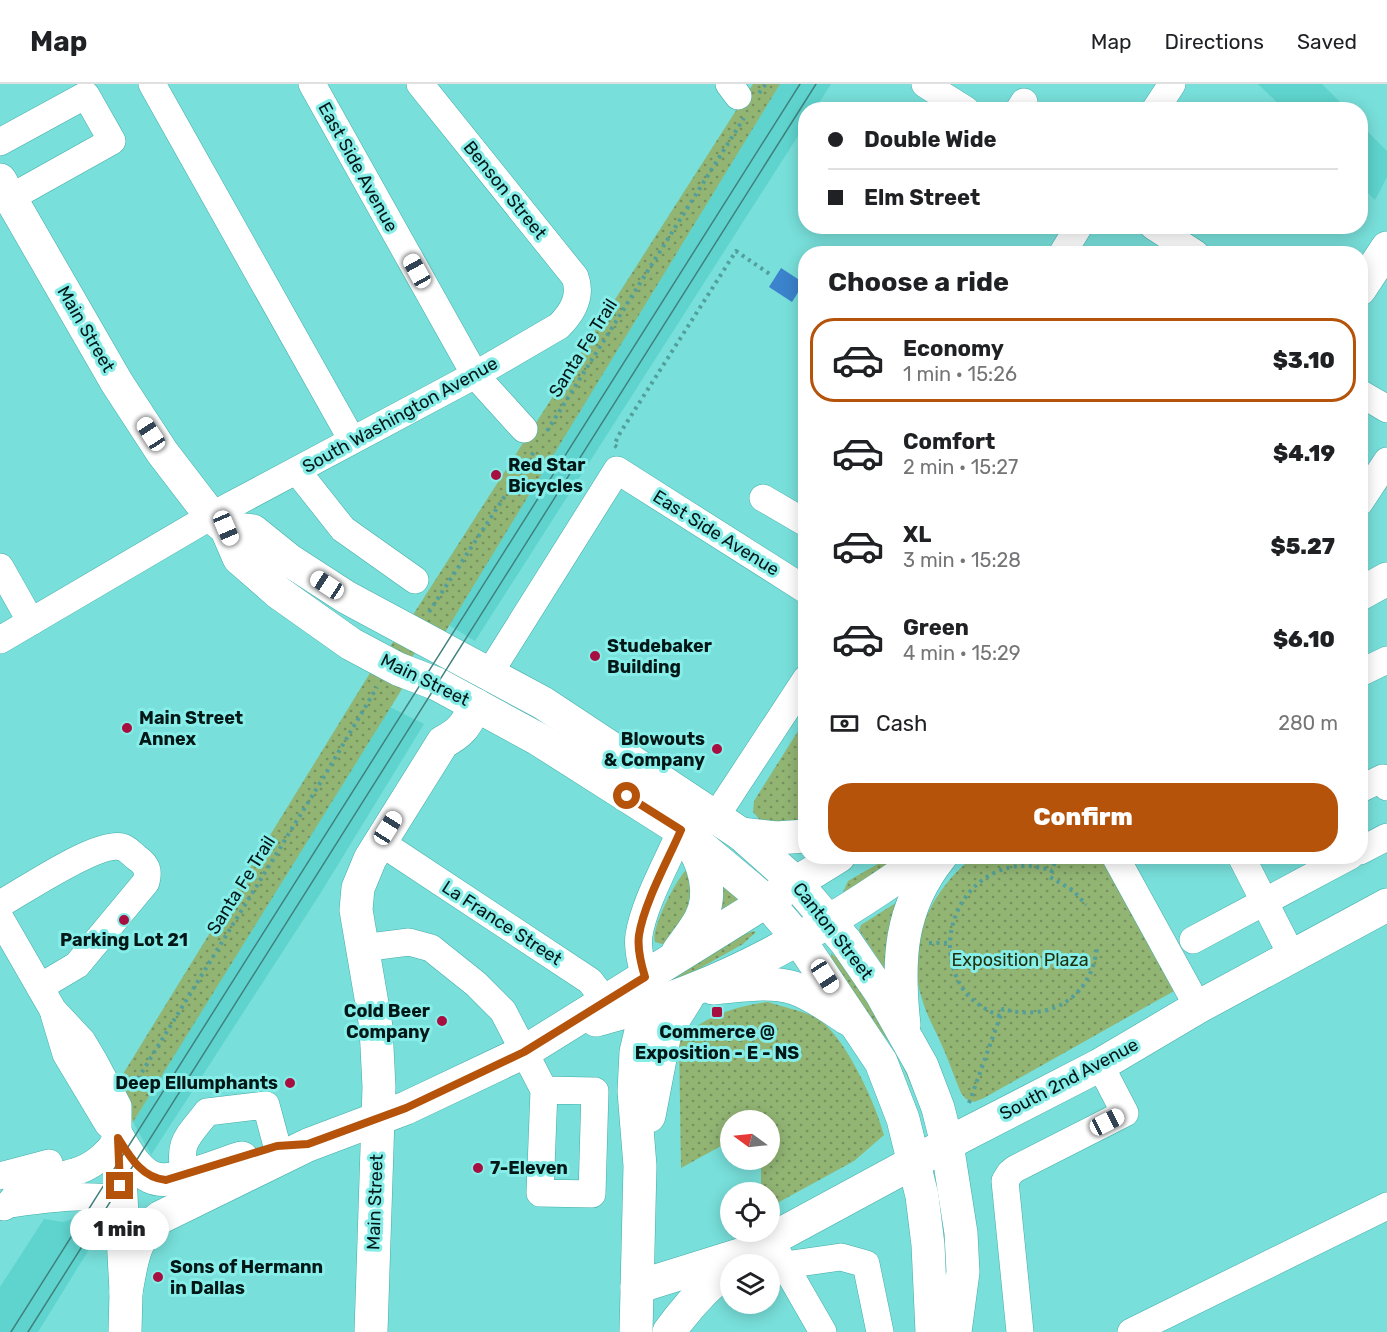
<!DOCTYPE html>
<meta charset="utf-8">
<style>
:root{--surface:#fff;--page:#f2f2f2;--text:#202124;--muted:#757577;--line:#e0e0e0;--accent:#b45309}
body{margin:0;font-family:Rubik,sans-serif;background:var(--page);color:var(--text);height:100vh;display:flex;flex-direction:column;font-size:22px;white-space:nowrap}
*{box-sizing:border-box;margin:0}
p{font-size:20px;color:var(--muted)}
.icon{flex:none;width:33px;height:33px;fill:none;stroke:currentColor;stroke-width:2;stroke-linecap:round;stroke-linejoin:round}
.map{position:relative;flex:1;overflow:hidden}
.side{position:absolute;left:798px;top:162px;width:570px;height:618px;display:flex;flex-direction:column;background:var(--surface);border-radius:24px;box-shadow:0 3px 15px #0003}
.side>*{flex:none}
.top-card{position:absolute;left:798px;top:18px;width:570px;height:132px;border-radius:24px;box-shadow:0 3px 15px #0003;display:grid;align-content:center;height:132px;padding:0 30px;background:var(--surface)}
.needle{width:39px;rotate:285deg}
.controls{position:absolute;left:720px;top:1026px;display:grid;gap:12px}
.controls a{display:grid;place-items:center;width:60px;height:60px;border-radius:50%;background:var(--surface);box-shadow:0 3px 15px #0003;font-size:30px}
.end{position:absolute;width:27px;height:27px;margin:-14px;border:8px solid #b45309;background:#fff;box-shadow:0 0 0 3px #fff}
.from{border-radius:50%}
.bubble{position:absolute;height:42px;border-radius:21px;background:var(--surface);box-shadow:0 3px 15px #0003;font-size:20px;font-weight:800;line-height:42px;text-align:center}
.car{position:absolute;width:18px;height:36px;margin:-18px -9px;border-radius:8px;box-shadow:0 0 4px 2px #0007;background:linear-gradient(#fff 24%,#345 0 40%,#fff 0 76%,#345 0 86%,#fff 0)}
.top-card b{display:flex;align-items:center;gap:21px;height:57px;font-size:22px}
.top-card b+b{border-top:2px solid var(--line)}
.top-card i{width:15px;height:15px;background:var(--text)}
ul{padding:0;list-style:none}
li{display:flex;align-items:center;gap:18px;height:84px;margin:0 12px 9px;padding:0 18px;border:3px solid transparent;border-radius:24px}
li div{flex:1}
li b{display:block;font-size:22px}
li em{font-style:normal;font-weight:800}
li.selected{border-color:var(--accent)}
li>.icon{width:54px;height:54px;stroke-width:1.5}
h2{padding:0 30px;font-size:27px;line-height:72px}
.pay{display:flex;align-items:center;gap:15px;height:66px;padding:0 30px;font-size:22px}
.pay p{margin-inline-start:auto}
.primary-button{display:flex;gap:12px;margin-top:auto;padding:12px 30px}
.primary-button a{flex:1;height:69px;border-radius:24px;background:var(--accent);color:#fff;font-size:24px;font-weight:800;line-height:69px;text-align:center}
header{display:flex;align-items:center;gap:36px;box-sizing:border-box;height:84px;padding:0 30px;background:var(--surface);border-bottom:2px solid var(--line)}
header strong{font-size:28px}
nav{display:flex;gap:33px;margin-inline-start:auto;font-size:21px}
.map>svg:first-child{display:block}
</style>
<header>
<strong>Map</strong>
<nav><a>Map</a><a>Directions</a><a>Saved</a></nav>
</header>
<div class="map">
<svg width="1387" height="1248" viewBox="0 0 1387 1248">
<defs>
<pattern id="green-dots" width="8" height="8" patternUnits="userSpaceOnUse" patternTransform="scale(1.5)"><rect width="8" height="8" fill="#92b574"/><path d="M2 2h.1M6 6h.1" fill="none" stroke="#75925e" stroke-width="1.8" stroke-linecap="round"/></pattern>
</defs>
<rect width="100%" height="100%" fill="#78dfda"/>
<g fill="#5fd4ce">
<path d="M777 0H831L815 25 806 26 805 41 475 557 442 537Z"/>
<path d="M1258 0H1322L1347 25H1284Z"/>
<path d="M1360 40 1387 67V93L1375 116 1361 102Z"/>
<path d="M386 621 424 640 320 810 151 1071 133 1038Z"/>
<path d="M44 1135 63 1138 72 1135 96 1154 38 1248H0V1203Z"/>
</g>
<g fill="url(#green-dots)">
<path d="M753 0H780L441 555 429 548 394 600 402 605 133 1038 115 1003 370 589 409 537Z"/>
<path d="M805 636V742L760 736 753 728 754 717Z"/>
<path d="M890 773H911L843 808 848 797Z"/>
<path d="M973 773H1111L1183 902 984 1014 974 1018 966 1015 961 1009C955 995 950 980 944 966 937 949 927 933 922 915 904 860 931 807 973 773Z"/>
<path d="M686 786 696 820 667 858 662 860 655 858C650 845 676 796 686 786Z"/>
<path d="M719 792 739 815 719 827Z"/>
<path d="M905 813 894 899 859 846 861 841Z"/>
<path d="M754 847 756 848 743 860 661 906 634 919 745 850Z"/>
<path d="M831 869 841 878 891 949 925 1032 896 967 866 928 831 875Z"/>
<path d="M768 918C783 923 799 926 813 932 843 946 876 1020 884 1051L854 1077 770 1123V1108H761V1076H770V1036H730V1057L681 1084 679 957C700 934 738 921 768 918Z"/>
</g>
<path fill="#3b83cc" d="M781 184 804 199 792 218 769 203Z"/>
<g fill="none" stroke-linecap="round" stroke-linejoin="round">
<g stroke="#42ada9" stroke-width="28">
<g id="minor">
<path d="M152 0 352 356"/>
<path d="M312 0 475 291 524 345"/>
<path d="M729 0 738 12"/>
<path d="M925 0 966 26"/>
<path d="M1019 26 1024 18"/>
<path d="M1155 26 1172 0"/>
<path d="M0 58 86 11 112 57 10 114"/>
<path d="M1153 142 1196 170"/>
<path d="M1062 170 1079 142"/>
<path d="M1360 309 1387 325"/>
<path d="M297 387 343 445 415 496"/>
<path d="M763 414 806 439"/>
<path d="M1360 418 1387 377"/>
<path d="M0 483 31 538"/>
<path d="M0 556 211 432 475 291 559 242C573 228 582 212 575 193L420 0"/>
<path d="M1360 589 1387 576"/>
<path d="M489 590 617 386 806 506"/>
<path d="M1360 705 1383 694 1387 703"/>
<path d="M716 732 806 595"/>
<path d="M380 758 590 897 606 918 611 932"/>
<path d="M1360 767 1387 753"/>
<path d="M1115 772 1198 923"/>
<path d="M1241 772 1292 872"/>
<path d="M0 820C24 807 98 756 122 763 127 764 133 771 137 774 147 781 149 787 146 798L77 881 40 903"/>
<path d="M0 834 53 926 82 957 94 977 118 1022V1054"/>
<path d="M1193 856 1350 772"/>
<path d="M362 864 409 858 431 864 476 900 503 927 544 1006 540 1109 592 1110 595 1007 544 1006"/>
<path d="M645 893C641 880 637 865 639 851 644 819 668 777 681 746"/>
<path d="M54 930 66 970 108 1040"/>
<path d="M185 1091C177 1058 188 1053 207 1028L266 1021 277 1062"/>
<path d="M0 1092 49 1079"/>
<path d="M9 1120C14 1114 19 1106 25 1103 40 1093 58 1093 74 1088 93 1083 107 1070 118 1054"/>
<path d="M4 1123 9 1120C47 1115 84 1109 121 1116"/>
<path d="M777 1168 823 1248"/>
<path d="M785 1181 841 1173 866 1180 880 1248"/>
<path d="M1020 1248 1005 1097 1010 1089 1015 1085 1125 1029 1100 981"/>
<path d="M1131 1248 1387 1122"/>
</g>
</g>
<g stroke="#42ada9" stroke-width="34">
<g id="major">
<path d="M0 96 117 299 162 368 211 432 226 444 239 474 279 509 351 560 398 585 437 600 538 655 681 746 766 817 798 854 881 978 903 1035 922 1112 928 1161 932 1248"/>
<path d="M1360 205 1387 164"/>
<path d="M226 444 253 447 289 476 346 513 543 619 741 750 796 799 846 858 881 909 922 982 938 1024 947 1060 961 1149 963 1188 955 1248"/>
<path d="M1360 510 1387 495"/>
<path d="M741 750 776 754 806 752"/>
<path d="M678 868C685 858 694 847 700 836 714 809 704 778 688 755"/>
<path d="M713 904C739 902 769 896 794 904 814 911 831 924 848 935"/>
<path d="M596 936C628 927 661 919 692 906 775 873 855 824 927 772"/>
<path d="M904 941C897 877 899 824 941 772"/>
<path d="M649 1032 665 949 687 914"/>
<path d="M118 1054C126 1067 136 1086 151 1093 171 1103 220 1080 242 1074"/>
<path d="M118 1054 126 1208 125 1248"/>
<path d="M734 1180 770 1156 964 1051 1100 981 1198 923 1387 821"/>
<path d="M637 1203 749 1168"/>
<path d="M126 1208C132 1177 133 1152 161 1133L308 1061 406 1024 524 968 839 772"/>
<path d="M371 1248 379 1003 376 943 356 826 358 804 370 775 443 658C463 648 466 640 476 621"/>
<path d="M636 1248 640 1082 634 1007 636 968 641 947 657 919"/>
<path d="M669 1248C687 1223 706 1202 730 1183"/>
</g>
</g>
<g stroke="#529f9b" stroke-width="4" stroke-dasharray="3 4.5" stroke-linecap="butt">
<path d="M759 9 766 0"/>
<path d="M547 347 744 34"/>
<path d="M617 363 614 361 620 349 736 167 771 191"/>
<path d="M429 528 535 366"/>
<path d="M1057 772 1050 793 1074 807 1086 821"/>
<path d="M929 859H949"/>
<path d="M1000 932C986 926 972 918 963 905 931 857 961 787 1020 782 1031 781 1041 784 1052 786"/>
<path d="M134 1001 325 691 377 603"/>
<path d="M969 1019 1003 925C1050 938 1091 914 1097 864"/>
</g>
<use href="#minor" stroke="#fff" stroke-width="27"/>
<use href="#major" stroke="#fff" stroke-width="33"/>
<g stroke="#40817e" stroke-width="1.5">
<path d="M11 1248 800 0"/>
<path d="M28 1248 816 0"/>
</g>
</g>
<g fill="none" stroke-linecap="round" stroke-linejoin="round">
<path stroke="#b45309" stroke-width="8" d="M120 1102 118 1054C130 1073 142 1094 166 1096L277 1062 308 1060 406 1024 524 968 645 893C641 880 637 865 639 851 644 819 668 776 681 746L627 712"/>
</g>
<g fill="#a70f40" stroke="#86ede8" stroke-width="2">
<circle cx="496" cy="391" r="6"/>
<circle cx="595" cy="572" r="6"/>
<circle cx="127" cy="644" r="6"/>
<circle cx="717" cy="665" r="6"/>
<circle cx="124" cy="836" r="6"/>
<rect x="711" y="922" width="12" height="12" rx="3"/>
<circle cx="442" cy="937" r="6"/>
<circle cx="290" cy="999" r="6"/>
<circle cx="478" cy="1084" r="6"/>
<circle cx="158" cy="1193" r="6"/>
</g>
<g text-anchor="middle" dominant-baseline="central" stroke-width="6" stroke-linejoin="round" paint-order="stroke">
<g font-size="18" fill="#021817" stroke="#86ede8">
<text transform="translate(358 83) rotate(61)">East Side Avenue</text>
<text transform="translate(505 106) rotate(51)">Benson Street</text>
<text transform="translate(86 245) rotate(60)">Main Street</text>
<text transform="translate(583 264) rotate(-58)">Santa Fe Trail</text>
<text transform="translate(400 331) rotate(-29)">South Washington Avenue</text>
<text transform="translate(716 449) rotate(32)">East Side Avenue</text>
<text transform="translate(425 596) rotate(26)">Main Street</text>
<text transform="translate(241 801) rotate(-58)">Santa Fe Trail</text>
<text transform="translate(502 839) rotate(33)">La France Street</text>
<text transform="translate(833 847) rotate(52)">Canton Street</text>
<text transform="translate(1069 995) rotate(-28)">South 2nd Avenue</text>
<text transform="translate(375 1118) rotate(-88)">Main Street</text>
</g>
<g font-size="18" font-weight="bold" fill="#021817" stroke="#86ede8" text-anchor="start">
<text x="508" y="381">Red Star<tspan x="508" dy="21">Bicycles</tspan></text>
<text x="607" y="562">Studebaker<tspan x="607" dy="21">Building</tspan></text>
<text x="139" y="634">Main Street<tspan x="139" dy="21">Annex</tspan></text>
<text x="705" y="655" text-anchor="end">Blowouts<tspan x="705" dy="21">&amp; Company</tspan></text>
<text x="124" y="856" text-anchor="middle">Parking Lot 21</text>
<text x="430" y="927" text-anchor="end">Cold Beer<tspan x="430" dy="21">Company</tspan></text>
<text x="717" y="948" text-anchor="middle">Commerce @<tspan x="717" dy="21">Exposition - E - NS</tspan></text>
<text x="278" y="999" text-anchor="end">Deep Ellumphants</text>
<text x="490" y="1084">7-Eleven</text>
<text x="170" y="1183">Sons of Hermann<tspan x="170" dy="21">in Dallas</tspan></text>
</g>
<g font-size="18" fill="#20320c" stroke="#86ede8">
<text x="1020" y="876">Exposition Plaza</text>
</g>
</g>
</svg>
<div class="controls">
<a><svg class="needle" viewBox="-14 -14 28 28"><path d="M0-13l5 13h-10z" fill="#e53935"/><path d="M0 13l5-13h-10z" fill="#757577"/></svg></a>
<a><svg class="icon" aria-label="locate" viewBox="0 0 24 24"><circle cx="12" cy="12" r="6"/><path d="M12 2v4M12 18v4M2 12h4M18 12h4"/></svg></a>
<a><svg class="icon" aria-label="layers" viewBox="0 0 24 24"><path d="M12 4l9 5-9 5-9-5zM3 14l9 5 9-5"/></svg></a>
</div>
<i class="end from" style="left:627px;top:712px"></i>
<i class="end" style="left:120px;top:1102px"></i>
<div class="bubble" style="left:70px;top:1124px;width:99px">1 min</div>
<i class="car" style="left:417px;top:187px;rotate:331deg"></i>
<i class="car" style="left:151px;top:350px;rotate:327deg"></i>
<i class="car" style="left:226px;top:444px;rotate:157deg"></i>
<i class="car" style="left:327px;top:501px;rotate:303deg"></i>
<i class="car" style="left:388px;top:744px;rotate:32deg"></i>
<i class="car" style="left:825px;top:892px;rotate:147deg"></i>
<i class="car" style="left:1107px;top:1038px;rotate:63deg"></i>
<div class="top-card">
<b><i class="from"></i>Double Wide</b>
<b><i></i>Elm Street</b>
</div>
<section class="side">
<h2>Choose a ride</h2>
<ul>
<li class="selected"><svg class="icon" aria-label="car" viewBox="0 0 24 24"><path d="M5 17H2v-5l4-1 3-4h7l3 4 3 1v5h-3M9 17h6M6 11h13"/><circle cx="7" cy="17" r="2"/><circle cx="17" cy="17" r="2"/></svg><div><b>Economy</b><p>1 min · 15:26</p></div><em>$3.10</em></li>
<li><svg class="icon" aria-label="car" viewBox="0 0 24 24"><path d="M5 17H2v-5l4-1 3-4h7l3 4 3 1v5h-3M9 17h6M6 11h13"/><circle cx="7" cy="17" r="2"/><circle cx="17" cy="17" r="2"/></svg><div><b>Comfort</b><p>2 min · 15:27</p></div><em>$4.19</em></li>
<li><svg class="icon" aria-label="car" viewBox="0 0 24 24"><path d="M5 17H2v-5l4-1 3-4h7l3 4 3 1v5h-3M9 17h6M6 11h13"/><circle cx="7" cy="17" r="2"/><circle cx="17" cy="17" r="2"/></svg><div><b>XL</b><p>3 min · 15:28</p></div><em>$5.27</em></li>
<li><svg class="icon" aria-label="car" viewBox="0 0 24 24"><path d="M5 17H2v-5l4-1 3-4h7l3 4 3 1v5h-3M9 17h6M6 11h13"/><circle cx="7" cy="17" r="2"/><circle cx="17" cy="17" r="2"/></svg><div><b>Green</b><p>4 min · 15:29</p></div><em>$6.10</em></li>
</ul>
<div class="pay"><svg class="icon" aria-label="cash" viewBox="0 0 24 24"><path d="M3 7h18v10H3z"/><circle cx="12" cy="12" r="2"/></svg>Cash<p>280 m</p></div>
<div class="primary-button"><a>Confirm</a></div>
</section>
</div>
